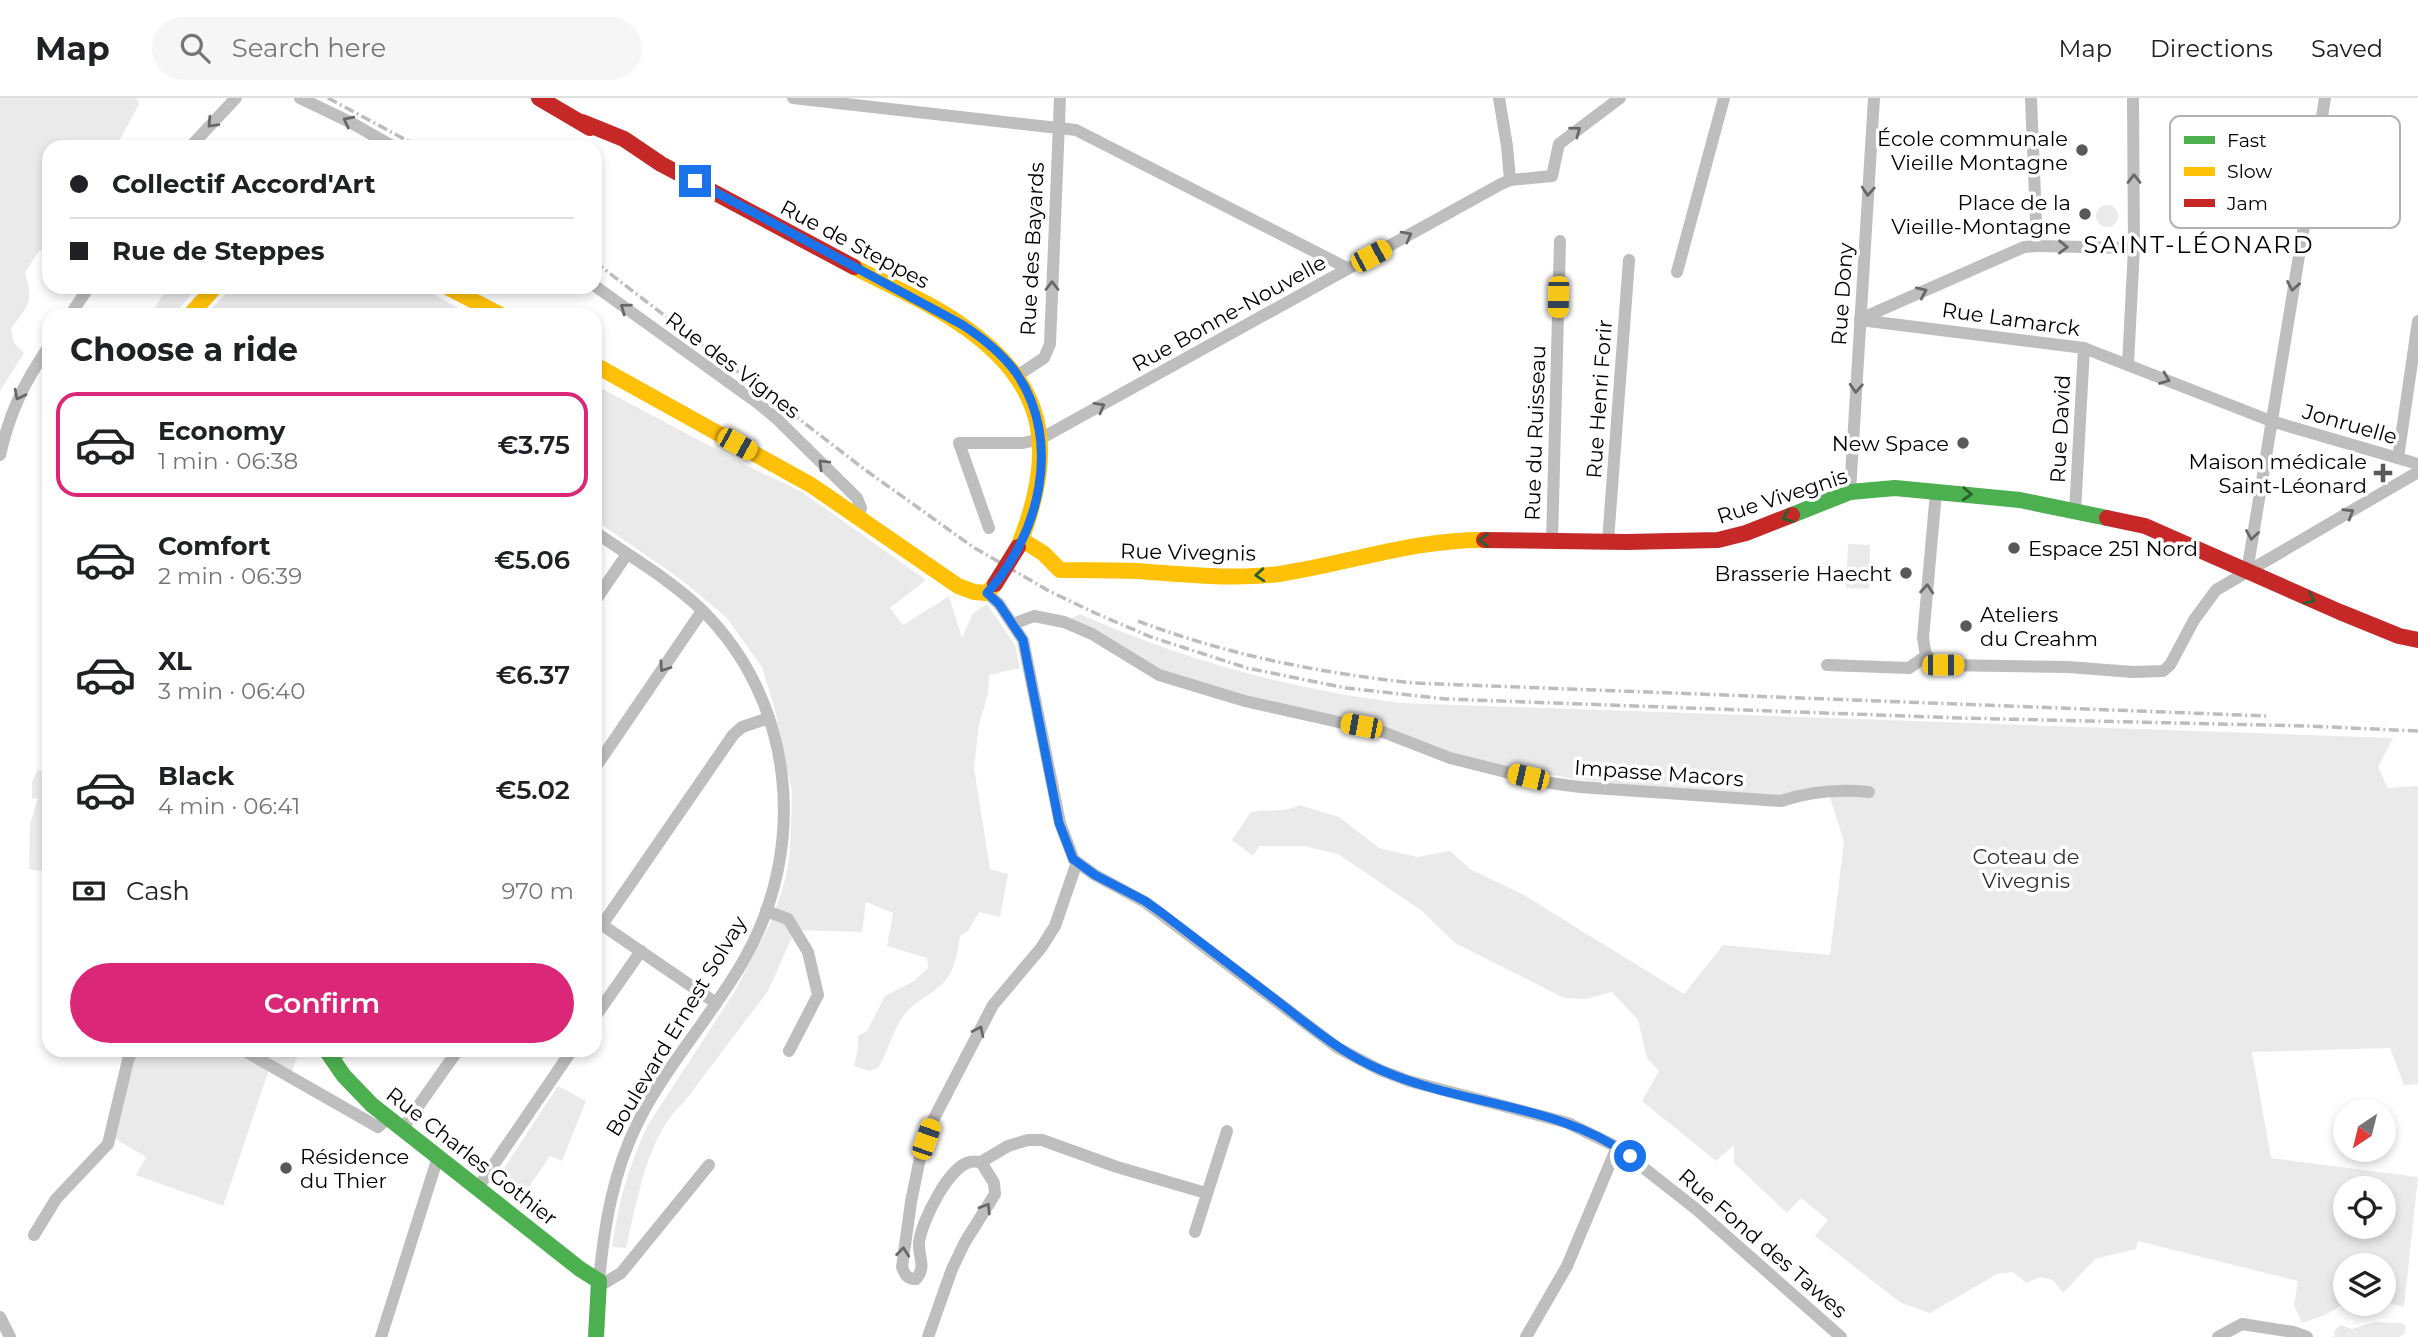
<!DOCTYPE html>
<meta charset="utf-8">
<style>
:root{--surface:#fff;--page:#f6f6f6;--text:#202124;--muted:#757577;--line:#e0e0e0;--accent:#db2777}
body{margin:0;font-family:Montserrat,sans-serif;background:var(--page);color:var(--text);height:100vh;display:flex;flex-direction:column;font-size:26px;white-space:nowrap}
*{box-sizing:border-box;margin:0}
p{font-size:23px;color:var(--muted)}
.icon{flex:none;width:38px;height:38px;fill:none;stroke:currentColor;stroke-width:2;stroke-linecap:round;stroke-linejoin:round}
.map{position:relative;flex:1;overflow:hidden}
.drawer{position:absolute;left:42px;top:210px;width:560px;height:749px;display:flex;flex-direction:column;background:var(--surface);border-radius:21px;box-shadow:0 4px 10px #0003}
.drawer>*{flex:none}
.guide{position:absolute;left:42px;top:42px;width:560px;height:154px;border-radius:21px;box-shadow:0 4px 10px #0003;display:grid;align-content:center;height:154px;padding:0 28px;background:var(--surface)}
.needle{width:46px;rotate:215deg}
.controls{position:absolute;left:2333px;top:1001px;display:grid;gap:14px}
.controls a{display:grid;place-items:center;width:63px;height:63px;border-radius:50%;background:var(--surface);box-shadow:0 4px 10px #0003;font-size:35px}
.end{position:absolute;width:32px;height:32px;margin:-16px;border:9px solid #1a73e8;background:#fff;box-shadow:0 0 0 4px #fff}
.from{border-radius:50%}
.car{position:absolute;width:21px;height:42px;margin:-21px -10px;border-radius:9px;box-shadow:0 0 5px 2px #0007;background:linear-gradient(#f5c518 24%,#345 0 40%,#f5c518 0 76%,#345 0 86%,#f5c518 0)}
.guide b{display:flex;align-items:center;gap:24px;height:66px;font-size:26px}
.guide b+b{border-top:2px solid var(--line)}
.guide i{width:18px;height:18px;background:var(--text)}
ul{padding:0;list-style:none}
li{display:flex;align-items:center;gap:21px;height:105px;margin:0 14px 10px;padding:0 14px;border:4px solid transparent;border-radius:21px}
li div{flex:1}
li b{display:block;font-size:26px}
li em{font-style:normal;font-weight:600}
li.selected{border-color:var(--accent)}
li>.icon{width:63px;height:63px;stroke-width:1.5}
h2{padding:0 28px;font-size:32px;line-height:84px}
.pay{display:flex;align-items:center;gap:18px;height:77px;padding:0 28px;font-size:26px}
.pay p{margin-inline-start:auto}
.cta{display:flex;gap:14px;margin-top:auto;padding:14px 28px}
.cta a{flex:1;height:80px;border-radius:42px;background:var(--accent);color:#fff;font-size:28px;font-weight:600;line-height:80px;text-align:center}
header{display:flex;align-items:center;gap:42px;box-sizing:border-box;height:98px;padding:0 35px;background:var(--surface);border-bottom:2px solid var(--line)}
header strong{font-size:33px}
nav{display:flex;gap:38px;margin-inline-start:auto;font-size:24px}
.search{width:490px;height:63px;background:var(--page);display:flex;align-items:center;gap:18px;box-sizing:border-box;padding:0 24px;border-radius:38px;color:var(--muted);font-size:26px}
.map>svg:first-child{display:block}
</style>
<header>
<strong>Map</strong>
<div class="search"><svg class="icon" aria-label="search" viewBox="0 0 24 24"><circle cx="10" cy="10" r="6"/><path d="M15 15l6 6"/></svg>Search here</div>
<nav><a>Map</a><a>Directions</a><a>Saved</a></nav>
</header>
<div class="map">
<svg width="2418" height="1239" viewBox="0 0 2418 1239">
<rect width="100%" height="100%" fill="#fff"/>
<g fill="#eaeaea" fill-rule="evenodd">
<path d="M0 0H137L139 6 116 49H49V153H39L25 174C34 206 29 205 11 231L14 245 24 255 0 293Z"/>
<circle cx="2107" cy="118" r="11"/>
<path d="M168 189H197L174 217H150Z"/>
<path d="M233 189H421L470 217H205Z"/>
<path d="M595 287 750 369 802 394 926 482 890 510 903 527 949 498 962 540 973 515 987 506 1015 547 1020 570 989 577 988 596 979 626 974 670 990 771 1008 776 1000 819 979 814 968 833 960 838C957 857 955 875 940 888 928 899 916 902 905 916 892 932 889 953 878 970L869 973 854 968 858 950V938L867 933 885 898 914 883 928 870 927 860 887 848 893 815 866 804 862 834 795 832 768 893 684 1004C646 1039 638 1101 626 1150L612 1149C619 1103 628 1069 648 1027L735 893 772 822 786 779 790 754 792 693 775 612 762 569 726 519 679 480 595 422Z"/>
<path d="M1848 446 1870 447 1869 491 1846 490Z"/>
<path d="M1080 516C1183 562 1289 591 1401 605L2393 640 2378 669 2388 690 2418 688V986L2404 987 2390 950 2252 954 2271 1060 2418 1079 2404 1209 2384 1204V1167H2345V1206H2362L2363 1213 2351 1215 2340 1208 2327 1216 2302 1225 2294 1207 2298 1183 2138 1143 2136 1151 2095 1161 2063 1195 2053 1182 2040 1179 2026 1185 2013 1174 1997 1176 1930 1215 1901 1205 1815 1138 1828 1122 1801 1100 1787 1115 1734 1065V1047L1716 1063 1642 1003 1659 973 1647 960 1638 922 1612 894 1586 901 1564 900 1455 845 1422 813 1338 756 1304 748H1259L1253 758 1232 742 1251 714C1267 711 1285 715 1299 707L1339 719 1379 750 1417 759 1450 753 1470 771 1524 797 1684 896 1723 847 1830 857 1844 744 1828 693 1781 703 1574 681 1463 661 1162 572 1070 521ZM2345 1090H2384V1129H2345Z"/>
<path d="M38 671 49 678V774L29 771 30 726 38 700 32 701V684Z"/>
<path d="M136 952H235L269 972 223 1108 136 1077 146 1059 114 1040Z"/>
<path d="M249 952H300L291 976Z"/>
<path d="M558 988 586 1003 562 1063 550 1058 522 1099 497 1081Z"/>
<path d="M2375 1224 2401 1225 2406 1228 2404 1236 2399 1239H2334L2335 1232 2341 1227 2352 1231Z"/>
</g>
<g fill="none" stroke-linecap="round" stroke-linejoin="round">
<g stroke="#bebebe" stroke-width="12">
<path d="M300 0 350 24 394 49"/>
<path d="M793 0 1076 32 1347 170"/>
<path d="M1499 0 1507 48 1510 82"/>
<path d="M2031 0 2037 148 2134 150"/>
<path d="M190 49 236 0"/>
<path d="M1677 174 1724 0"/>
<path d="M595 188 759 306 777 321 857 400 861 410 858 419"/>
<path d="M70 217 89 189"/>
<path d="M1860 221 2024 149 2037 148"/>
<path d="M1860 222 2084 250 2271 323 2418 366"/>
<path d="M2128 266 2134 150 2133 0"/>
<path d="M1018 277 1044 260 1050 246 1060 0"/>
<path d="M0 357C10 313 24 285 49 248"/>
<path d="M2398 360 2418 223"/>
<path d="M1850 394 1874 0"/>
<path d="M2075 414 2084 250"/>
<path d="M989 430 959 345H1023L1040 341 1501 86 1510 82 1552 78 1559 46 1620 0"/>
<path d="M595 434C631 459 671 482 702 512 795 604 808 748 745 860 713 917 667 966 638 1024 613 1074 604 1128 599 1183"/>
<path d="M1552 443 1560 143"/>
<path d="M1608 443 1629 162"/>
<path d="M2247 474 2325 0"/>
<path d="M987 495 999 506 1023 542 1060 725 1074 762 1095 777 1145 804 1338 950 1380 972 1409 983 1568 1025 1617 1049 1696 1111 1841 1239"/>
<path d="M595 503 627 456"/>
<path d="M1013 526 1034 518 1064 524 1092 536 1159 577 1245 603 1383 634 1450 660 1550 685 1580 689 1781 703C1811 693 1839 691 1869 694"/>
<path d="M1926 558 1943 567 2068 569 2133 574 2163 573 2170 567 2194 522 2216 492 2418 374"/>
<path d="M1926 558 1923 540 1936 394"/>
<path d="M1827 567 1909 570 1926 558"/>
<path d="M595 670 702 513"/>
<path d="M766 813 788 821 808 854 818 897 789 953"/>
<path d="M595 822 716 905"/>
<path d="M602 827 733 637 742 629 769 620"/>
<path d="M595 919 641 853"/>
<path d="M243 952 378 1029 388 1020"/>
<path d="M333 962 343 952"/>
<path d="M402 1031 458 952"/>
<path d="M981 1064 1008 1048 1028 1042H1042L1117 1069 1206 1095"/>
<path d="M477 1091 572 952"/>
<path d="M1195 1134 1227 1033"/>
<path d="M34 1137 56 1101 108 1046 128 962 133 952"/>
<path d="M601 1187 621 1175 709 1067"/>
<path d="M0 1219 10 1239"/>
<path d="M381 1239 438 1059"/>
<path d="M928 1239 952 1171 965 1144 995 1096 994 1085 981 1064C977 1064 974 1063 970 1064 949 1068 921 1124 919 1145 918 1159 927 1168 916 1181 907 1181 905 1177 902 1169L911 1104 921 1055 931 1026 993 907 1041 850 1055 828 1077 764"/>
<path d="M1526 1239 1567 1168 1617 1049"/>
<path d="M2218 1239 2242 1226 2293 1234 2307 1239"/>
</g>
<g stroke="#4caf50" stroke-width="16">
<path d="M1792 417 1850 394 1895 390 2020 402 2107 420"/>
<path d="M326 952 344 978 372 1007 580 1171 599 1183 596 1239"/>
</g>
<g stroke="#ffc107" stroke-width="16">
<path d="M854 169C888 187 933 206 963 228 1050 288 1056 356 1018 449"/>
<path d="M447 189 501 217"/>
<path d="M190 217 215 189"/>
<path d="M595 267 811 387 958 488 974 494 987 495 995 486"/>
<path d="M1022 442 1043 455 1060 472C1085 472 1110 472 1135 473 1183 476 1231 482 1279 476 1346 466 1416 441 1484 442"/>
</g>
<g stroke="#c62828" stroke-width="16">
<path d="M539 0 590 30"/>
<path d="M582 24 624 41 661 66 854 169"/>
<path d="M2107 420 2145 428 2340 514 2399 538 2418 542"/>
<path d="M1484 442 1626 444 1718 442 1746 435 1792 417"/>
</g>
<g stroke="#bdbdbd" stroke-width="3.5" stroke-dasharray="10 3.5 2 3.5" stroke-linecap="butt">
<path d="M328 0 419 49"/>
<path d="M595 164 864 371 973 449 1049 493 1095 515 1151 539 1247 570 1346 590 1446 601 1960 620 2307 628 2418 633"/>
<path d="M1138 523C1227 557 1320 575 1414 585L2267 618"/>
</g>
<path stroke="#c62828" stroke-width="16" d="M995 486 1018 449"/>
</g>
<defs><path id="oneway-chevron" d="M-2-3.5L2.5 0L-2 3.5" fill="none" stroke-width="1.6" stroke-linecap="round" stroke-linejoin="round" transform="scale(1.75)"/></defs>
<g stroke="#686868">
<use href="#oneway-chevron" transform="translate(348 23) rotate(-153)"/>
<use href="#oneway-chevron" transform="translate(212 25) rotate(133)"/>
<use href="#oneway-chevron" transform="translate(1576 33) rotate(-37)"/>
<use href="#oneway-chevron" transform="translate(2134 81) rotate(-90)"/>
<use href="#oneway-chevron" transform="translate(1868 93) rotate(94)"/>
<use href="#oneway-chevron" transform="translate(1407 138) rotate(-28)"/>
<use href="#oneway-chevron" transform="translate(2063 149) rotate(1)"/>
<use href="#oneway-chevron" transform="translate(1052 188) rotate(-90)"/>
<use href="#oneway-chevron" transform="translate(2293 188) rotate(100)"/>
<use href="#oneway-chevron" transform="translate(1922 194) rotate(-24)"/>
<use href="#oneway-chevron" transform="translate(625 210) rotate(-144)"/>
<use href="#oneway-chevron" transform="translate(2165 281) rotate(21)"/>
<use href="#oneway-chevron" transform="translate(1856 290) rotate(93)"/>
<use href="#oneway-chevron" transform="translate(19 297) rotate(117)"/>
<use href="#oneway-chevron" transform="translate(1100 309) rotate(-29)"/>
<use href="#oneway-chevron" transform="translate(823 366) rotate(-135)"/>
<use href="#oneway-chevron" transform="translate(2349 415) rotate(-31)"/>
<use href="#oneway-chevron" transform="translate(2252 437) rotate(99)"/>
<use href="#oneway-chevron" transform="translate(1927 491) rotate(-85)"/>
<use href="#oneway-chevron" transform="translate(664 569) rotate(124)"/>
<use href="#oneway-chevron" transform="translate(979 933) rotate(-64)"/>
<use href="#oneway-chevron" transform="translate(986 1110) rotate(-58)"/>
<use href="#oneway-chevron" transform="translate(903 1154) rotate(-84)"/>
</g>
<g stroke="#2a602c">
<use href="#oneway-chevron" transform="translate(1967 396) rotate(3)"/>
<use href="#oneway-chevron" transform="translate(1787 419) rotate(159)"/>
<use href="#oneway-chevron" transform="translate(1484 442) rotate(-179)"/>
<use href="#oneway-chevron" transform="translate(1260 477) rotate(176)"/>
<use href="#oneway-chevron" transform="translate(2310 501) rotate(24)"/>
</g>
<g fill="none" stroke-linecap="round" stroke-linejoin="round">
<path stroke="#1a73e8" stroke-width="9" d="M695 83 961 226C983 240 1002 255 1017 276 1063 344 1039 438 987 495L999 506 1023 542 1059 725 1073 761 1095 777 1145 803 1162 815C1201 845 1241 875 1280 905 1312 930 1343 956 1381 972 1462 1008 1557 1005 1630 1058"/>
</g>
<g fill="#595959" stroke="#fff" stroke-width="2.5">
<circle cx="2082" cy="52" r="7"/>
<circle cx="2085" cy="116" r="7"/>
<circle cx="1963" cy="345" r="7"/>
<path d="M2379.5 364.5h7v7h7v7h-7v7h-7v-7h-7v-7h7z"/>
<circle cx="2014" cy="450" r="7"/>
<circle cx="1906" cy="475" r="7"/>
<circle cx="1966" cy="528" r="7"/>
<circle cx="286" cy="1070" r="7"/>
</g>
<g text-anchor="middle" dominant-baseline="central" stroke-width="7" stroke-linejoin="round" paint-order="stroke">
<g font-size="21" fill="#000" stroke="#fff" text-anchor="end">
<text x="2068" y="40">École communale<tspan x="2068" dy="24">Vieille Montagne</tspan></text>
<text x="2071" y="104">Place de la<tspan x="2071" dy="24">Vieille-Montagne</tspan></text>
<text x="1949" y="345">New Space</text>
<text x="2367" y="363">Maison médicale<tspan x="2367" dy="24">Saint-Léonard</tspan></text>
<text x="2028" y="450" text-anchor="start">Espace 251 Nord</text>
<text x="1892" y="475">Brasserie Haecht</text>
<text x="1980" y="516" text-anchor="start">Ateliers<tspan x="1980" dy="24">du Creahm</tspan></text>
<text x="300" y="1058" text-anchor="start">Résidence<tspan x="300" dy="24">du Thier</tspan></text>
</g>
<g font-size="21" fill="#000" stroke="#fff">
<text transform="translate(855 146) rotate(28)">Rue de Steppes</text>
<text transform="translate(1032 151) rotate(-87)">Rue des Bayards</text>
<text transform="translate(1842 196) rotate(-86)">Rue Dony</text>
<text transform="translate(1229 215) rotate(-29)">Rue Bonne-Nouvelle</text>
<text transform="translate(2011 221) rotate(8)">Rue Lamarck</text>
<text transform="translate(733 267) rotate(37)">Rue des Vignes</text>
<text transform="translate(1599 301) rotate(-86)">Rue Henri Forir</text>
<text transform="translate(2350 326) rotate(16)">Jonruelle</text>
<text transform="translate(2060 331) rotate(-87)">Rue David</text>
<text transform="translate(1535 335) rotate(-88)">Rue du Ruisseau</text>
<text transform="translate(1782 398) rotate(-18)">Rue Vivegnis</text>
<text transform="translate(1188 454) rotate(1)">Rue Vivegnis</text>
<text transform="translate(1659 675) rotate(4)">Impasse Macors</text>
<text transform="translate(676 928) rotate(-59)">Boulevard Ernest Solvay</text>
<text transform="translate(472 1058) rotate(38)">Rue Charles Gothier</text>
<text transform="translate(1763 1145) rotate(41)">Rue Fond des Tawes</text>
</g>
<g font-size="21" fill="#2f2f2f" stroke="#fff">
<text x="2026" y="758">Coteau de<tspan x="2026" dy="24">Vivegnis</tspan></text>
</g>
<g font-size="24" letter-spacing="2" fill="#000" stroke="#fff">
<text x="2199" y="146">SAINT-LÉONARD</text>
</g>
</g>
<rect x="2170" y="18" width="230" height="112" rx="10" fill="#fff" stroke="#b2b2b2" stroke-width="2"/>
<rect x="2184" y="38" width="31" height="8" fill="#4caf50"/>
<rect x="2184" y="69" width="31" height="9" fill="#ffc107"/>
<rect x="2184" y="101" width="31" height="8" fill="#c62828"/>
<g font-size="19" fill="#000">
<text x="2227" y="49">Fast</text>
<text x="2227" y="80">Slow</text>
<text x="2227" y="112">Jam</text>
</g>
</svg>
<div class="controls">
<a><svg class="needle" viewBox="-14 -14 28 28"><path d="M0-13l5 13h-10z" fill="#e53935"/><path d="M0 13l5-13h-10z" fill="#757577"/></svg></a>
<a><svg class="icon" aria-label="locate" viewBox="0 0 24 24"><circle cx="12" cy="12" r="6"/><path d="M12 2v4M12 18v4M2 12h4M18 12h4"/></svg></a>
<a><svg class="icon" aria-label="layers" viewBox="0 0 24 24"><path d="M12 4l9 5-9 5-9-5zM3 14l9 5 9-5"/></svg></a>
</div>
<i class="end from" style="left:1630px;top:1058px"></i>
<i class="end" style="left:695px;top:83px"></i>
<i class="car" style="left:1371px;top:158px;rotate:62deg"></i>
<i class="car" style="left:1558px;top:199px;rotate:181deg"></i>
<i class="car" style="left:737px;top:346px;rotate:119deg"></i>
<i class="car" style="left:1943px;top:567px;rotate:90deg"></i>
<i class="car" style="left:1361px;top:628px;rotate:281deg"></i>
<i class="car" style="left:1528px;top:679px;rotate:283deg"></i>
<i class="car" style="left:926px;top:1041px;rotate:19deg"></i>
<div class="guide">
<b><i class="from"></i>Collectif Accord'Art</b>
<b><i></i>Rue de Steppes</b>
</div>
<section class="drawer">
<h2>Choose a ride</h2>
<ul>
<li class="selected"><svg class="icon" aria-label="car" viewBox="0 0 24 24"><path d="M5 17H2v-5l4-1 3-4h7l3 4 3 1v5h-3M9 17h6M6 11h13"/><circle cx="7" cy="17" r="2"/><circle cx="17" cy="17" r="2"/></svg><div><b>Economy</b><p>1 min · 06:38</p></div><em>€3.75</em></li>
<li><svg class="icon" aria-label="car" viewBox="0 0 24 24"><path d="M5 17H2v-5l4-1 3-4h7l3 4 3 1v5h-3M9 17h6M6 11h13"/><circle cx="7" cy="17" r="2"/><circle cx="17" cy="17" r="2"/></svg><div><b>Comfort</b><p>2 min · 06:39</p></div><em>€5.06</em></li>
<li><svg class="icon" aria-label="car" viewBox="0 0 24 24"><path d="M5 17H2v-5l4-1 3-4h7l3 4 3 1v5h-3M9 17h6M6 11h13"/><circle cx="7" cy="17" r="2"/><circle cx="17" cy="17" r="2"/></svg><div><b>XL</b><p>3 min · 06:40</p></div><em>€6.37</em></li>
<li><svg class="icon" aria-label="car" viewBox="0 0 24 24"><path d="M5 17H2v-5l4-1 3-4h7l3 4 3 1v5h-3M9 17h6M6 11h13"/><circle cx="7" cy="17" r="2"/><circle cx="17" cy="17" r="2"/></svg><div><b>Black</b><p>4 min · 06:41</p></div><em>€5.02</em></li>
</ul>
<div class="pay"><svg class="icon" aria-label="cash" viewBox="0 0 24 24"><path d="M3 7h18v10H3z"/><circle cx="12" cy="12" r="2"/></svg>Cash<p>970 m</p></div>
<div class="cta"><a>Confirm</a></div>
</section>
</div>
